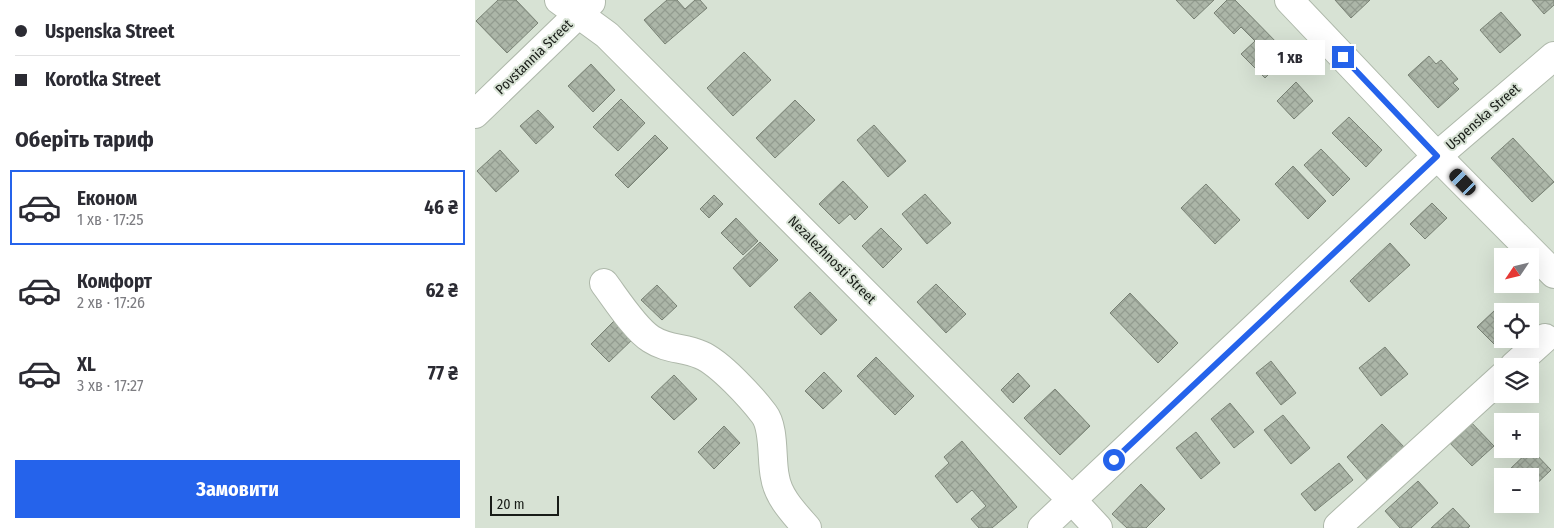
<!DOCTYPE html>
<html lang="uk">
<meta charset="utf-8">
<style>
:root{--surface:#fff;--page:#f2f2f3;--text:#2b2b33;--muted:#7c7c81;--line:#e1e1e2;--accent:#2563eb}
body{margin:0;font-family:"Fira Sans Condensed",sans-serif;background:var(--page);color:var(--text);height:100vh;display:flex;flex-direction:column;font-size:19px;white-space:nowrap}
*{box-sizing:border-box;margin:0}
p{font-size:16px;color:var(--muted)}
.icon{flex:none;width:28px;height:28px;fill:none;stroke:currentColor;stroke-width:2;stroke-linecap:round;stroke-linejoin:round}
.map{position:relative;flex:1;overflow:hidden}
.sheet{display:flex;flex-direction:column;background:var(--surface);width:475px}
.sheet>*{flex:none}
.top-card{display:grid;align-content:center;height:110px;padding:0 15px;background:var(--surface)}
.needle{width:32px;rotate:235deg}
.controls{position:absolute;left:1019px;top:248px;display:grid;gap:10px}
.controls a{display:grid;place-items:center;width:45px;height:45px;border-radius:0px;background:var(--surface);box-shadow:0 5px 20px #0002;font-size:25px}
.scale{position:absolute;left:15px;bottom:12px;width:69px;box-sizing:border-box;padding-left:5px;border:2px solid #181c17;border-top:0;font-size:14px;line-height:18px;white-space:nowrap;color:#181c17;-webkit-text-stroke:4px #d7e2d4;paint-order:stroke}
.end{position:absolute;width:22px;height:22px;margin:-11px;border:6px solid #2563eb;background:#fff;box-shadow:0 0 0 2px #fff}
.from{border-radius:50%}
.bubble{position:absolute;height:35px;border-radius:0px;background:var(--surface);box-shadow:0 5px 20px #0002;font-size:16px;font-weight:700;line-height:35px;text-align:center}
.car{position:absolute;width:15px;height:30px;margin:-15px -8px;border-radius:6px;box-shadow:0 0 4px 1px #0007;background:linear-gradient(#222 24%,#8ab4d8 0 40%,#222 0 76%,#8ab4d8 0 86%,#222 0)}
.top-card b{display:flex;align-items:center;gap:18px;height:48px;font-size:19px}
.top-card b+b{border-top:1px solid var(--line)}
.top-card i{width:12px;height:12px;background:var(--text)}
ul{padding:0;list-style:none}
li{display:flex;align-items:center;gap:15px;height:75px;margin:0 10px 8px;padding:0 5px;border:2px solid transparent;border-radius:0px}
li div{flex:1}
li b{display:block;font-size:19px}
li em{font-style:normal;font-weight:700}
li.on{border-color:var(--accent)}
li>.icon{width:45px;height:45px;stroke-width:1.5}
h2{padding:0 15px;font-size:22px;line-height:60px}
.action{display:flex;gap:10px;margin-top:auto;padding:10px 15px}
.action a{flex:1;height:58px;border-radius:0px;background:var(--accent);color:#fff;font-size:20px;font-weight:700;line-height:58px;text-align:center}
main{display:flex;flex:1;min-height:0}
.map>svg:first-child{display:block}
</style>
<main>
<section class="sheet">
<div class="top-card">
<b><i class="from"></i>Uspenska Street</b>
<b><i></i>Korotka Street</b>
</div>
<h2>Оберіть тариф</h2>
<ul>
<li class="on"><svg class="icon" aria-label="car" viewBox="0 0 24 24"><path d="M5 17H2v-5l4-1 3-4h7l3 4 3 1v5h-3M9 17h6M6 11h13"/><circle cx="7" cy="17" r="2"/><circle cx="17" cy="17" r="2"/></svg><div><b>Економ</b><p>1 хв · 17:25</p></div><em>46 ₴</em></li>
<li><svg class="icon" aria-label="car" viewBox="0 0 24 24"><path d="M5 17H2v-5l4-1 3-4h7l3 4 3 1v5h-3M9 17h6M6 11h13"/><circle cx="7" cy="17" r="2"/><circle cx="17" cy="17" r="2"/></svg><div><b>Комфорт</b><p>2 хв · 17:26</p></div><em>62 ₴</em></li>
<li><svg class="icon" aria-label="car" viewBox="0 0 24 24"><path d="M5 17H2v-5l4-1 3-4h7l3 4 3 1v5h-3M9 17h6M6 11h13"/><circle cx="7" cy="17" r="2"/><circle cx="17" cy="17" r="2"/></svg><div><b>XL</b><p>3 хв · 17:27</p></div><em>77 ₴</em></li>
</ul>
<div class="action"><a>Замовити</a></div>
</section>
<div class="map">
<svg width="1079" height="528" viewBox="0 0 1079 528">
<defs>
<pattern id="building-cross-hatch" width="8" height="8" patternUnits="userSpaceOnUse" patternTransform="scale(1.25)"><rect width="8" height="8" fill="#acb6a8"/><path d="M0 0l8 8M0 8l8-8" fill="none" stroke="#939c90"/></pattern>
</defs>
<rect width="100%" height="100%" fill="#d7e2d4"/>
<g fill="url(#building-cross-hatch)" stroke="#798275">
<path d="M23 0H41L63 23 32 53 1 21Z"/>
<path d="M192 0H202L210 9 220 0H225L232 8 190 44 169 20Z"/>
<path d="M701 0H739L719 19Z"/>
<path d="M752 0H760L807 48 804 52 810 58 790 78 766 54 780 41 766 27 759 34 739 13Z"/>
<path d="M860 0H895L876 18Z"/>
<path d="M1057 0H1079V5L1069 14Z"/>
<path d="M1026 12 1046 35 1025 53 1005 30Z"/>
<path d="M269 52 296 80 258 116 232 88Z"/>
<path d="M954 56 961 64 966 60 983 79 978 83 984 89 963 108 933 75Z"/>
<path d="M116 64 140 90 118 112 93 86Z"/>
<path d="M821 82 838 101 819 119 802 101Z"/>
<path d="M146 99 170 123 143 151 118 127Z"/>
<path d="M320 100 340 120 300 158 281 138Z"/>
<path d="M63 110 79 127 61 144 45 126Z"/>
<path d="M874 117 907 150 891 167 857 133Z"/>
<path d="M399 125 431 161 413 177 382 140Z"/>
<path d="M180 135 193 148 153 188 140 175Z"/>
<path d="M1038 138 1079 182 1057 202 1016 158Z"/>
<path d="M846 149 875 179 858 196 829 165Z"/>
<path d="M25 150 44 171 21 192 2 171Z"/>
<path d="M818 166 851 201 833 219 800 184Z"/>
<path d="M368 181 393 207 380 220 375 214 364 224 344 204Z"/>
<path d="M731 184 765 220 740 244 706 208Z"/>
<path d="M450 194 476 223 452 244 427 214Z"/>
<path d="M239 195 248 204 234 218 225 209Z"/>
<path d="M957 203 972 218 950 239 935 224Z"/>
<path d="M261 218 283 241 268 255 246 233Z"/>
<path d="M406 228 427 249 408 268 387 246Z"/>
<path d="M285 242 303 260 275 287 258 268Z"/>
<path d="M915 243 935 265 894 302 875 281Z"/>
<path d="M461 284 491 314 471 333 442 302Z"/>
<path d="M182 285 202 306 187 320 166 300Z"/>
<path d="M335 292 362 320 346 335 319 307Z"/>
<path d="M655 293 703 343 683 363 635 313Z"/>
<path d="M1020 310 1028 318 1029 339 1021 346 1002 327Z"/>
<path d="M143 317 161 336 134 362 116 344Z"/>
<path d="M910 347 933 374 906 396 884 368Z"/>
<path d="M401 357 439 396 420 415 382 376Z"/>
<path d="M796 361 821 393 806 405 781 373Z"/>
<path d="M349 372 367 391 348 409 330 391Z"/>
<path d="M543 373 555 386 538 403 526 390Z"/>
<path d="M199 375 222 399 199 420 176 397Z"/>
<path d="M580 389 615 426 585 455 549 418Z"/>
<path d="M755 403 779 432 759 448 736 419Z"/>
<path d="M808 415 835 448 816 464 789 430Z"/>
<path d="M993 419 1019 446 997 466 971 439Z"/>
<path d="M907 424 931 449 895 483 872 457Z"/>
<path d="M249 426 265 443 239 469 223 452Z"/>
<path d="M721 432 745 463 726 479 701 448Z"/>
<path d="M487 441 542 507 517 528H504L496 519 511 506 497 490 482 503 460 476 474 463 469 457Z"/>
<path d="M1056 449 1076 470 1055 490V476H1040L1034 470Z"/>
<path d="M864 463 878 480 840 511 826 494Z"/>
<path d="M943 481 963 503 936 528H925L910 511Z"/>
<path d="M666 484 690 509 671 528H652L637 514Z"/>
<path d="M978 508 995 526 993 528H956Z"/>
</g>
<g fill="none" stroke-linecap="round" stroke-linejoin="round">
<g stroke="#aeb8aa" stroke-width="30">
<g id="minor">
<path d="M84 0 132 35 597 500 623 528"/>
<path d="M814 0 962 156 1079 274"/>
<path d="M0 114 116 2"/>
<path d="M129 283C141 299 160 329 176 339 193 350 208 347 226 355 245 363 276 397 289 414 300 428 296 460 300 477 303 497 319 513 332 528"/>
<path d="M1039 366 1070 338"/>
<path d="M863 526 1028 376"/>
<path d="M567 528 962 156 1079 56"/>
</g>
</g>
<use href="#minor" stroke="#fff" stroke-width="28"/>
</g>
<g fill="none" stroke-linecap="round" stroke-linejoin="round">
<path stroke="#2563eb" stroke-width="6" d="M639 460 962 156 868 57"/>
</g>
<g text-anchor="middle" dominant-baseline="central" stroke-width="4" stroke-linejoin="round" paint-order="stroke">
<g font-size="14" fill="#181c17" stroke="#d7e2d4">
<text transform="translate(59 57) rotate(-44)">Povstannia Street</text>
<text transform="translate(1008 117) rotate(-41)">Uspenska Street</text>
<text transform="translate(357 260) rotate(45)">Nezalezhnosti Street</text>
</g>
</g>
</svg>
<div class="controls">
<a><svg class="needle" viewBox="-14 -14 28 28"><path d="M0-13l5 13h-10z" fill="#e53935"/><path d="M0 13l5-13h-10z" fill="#7c7c81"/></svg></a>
<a><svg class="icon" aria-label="locate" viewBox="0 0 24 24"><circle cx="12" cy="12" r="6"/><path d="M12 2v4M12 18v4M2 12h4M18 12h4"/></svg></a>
<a><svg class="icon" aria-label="layers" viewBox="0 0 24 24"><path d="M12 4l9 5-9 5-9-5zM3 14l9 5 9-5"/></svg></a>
<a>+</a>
<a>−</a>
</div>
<div class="scale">20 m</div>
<i class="end from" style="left:639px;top:460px"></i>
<i class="end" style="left:868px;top:57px"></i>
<div class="bubble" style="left:780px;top:40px;width:70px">1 хв</div>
<i class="car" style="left:988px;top:182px;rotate:316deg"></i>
</div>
</main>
